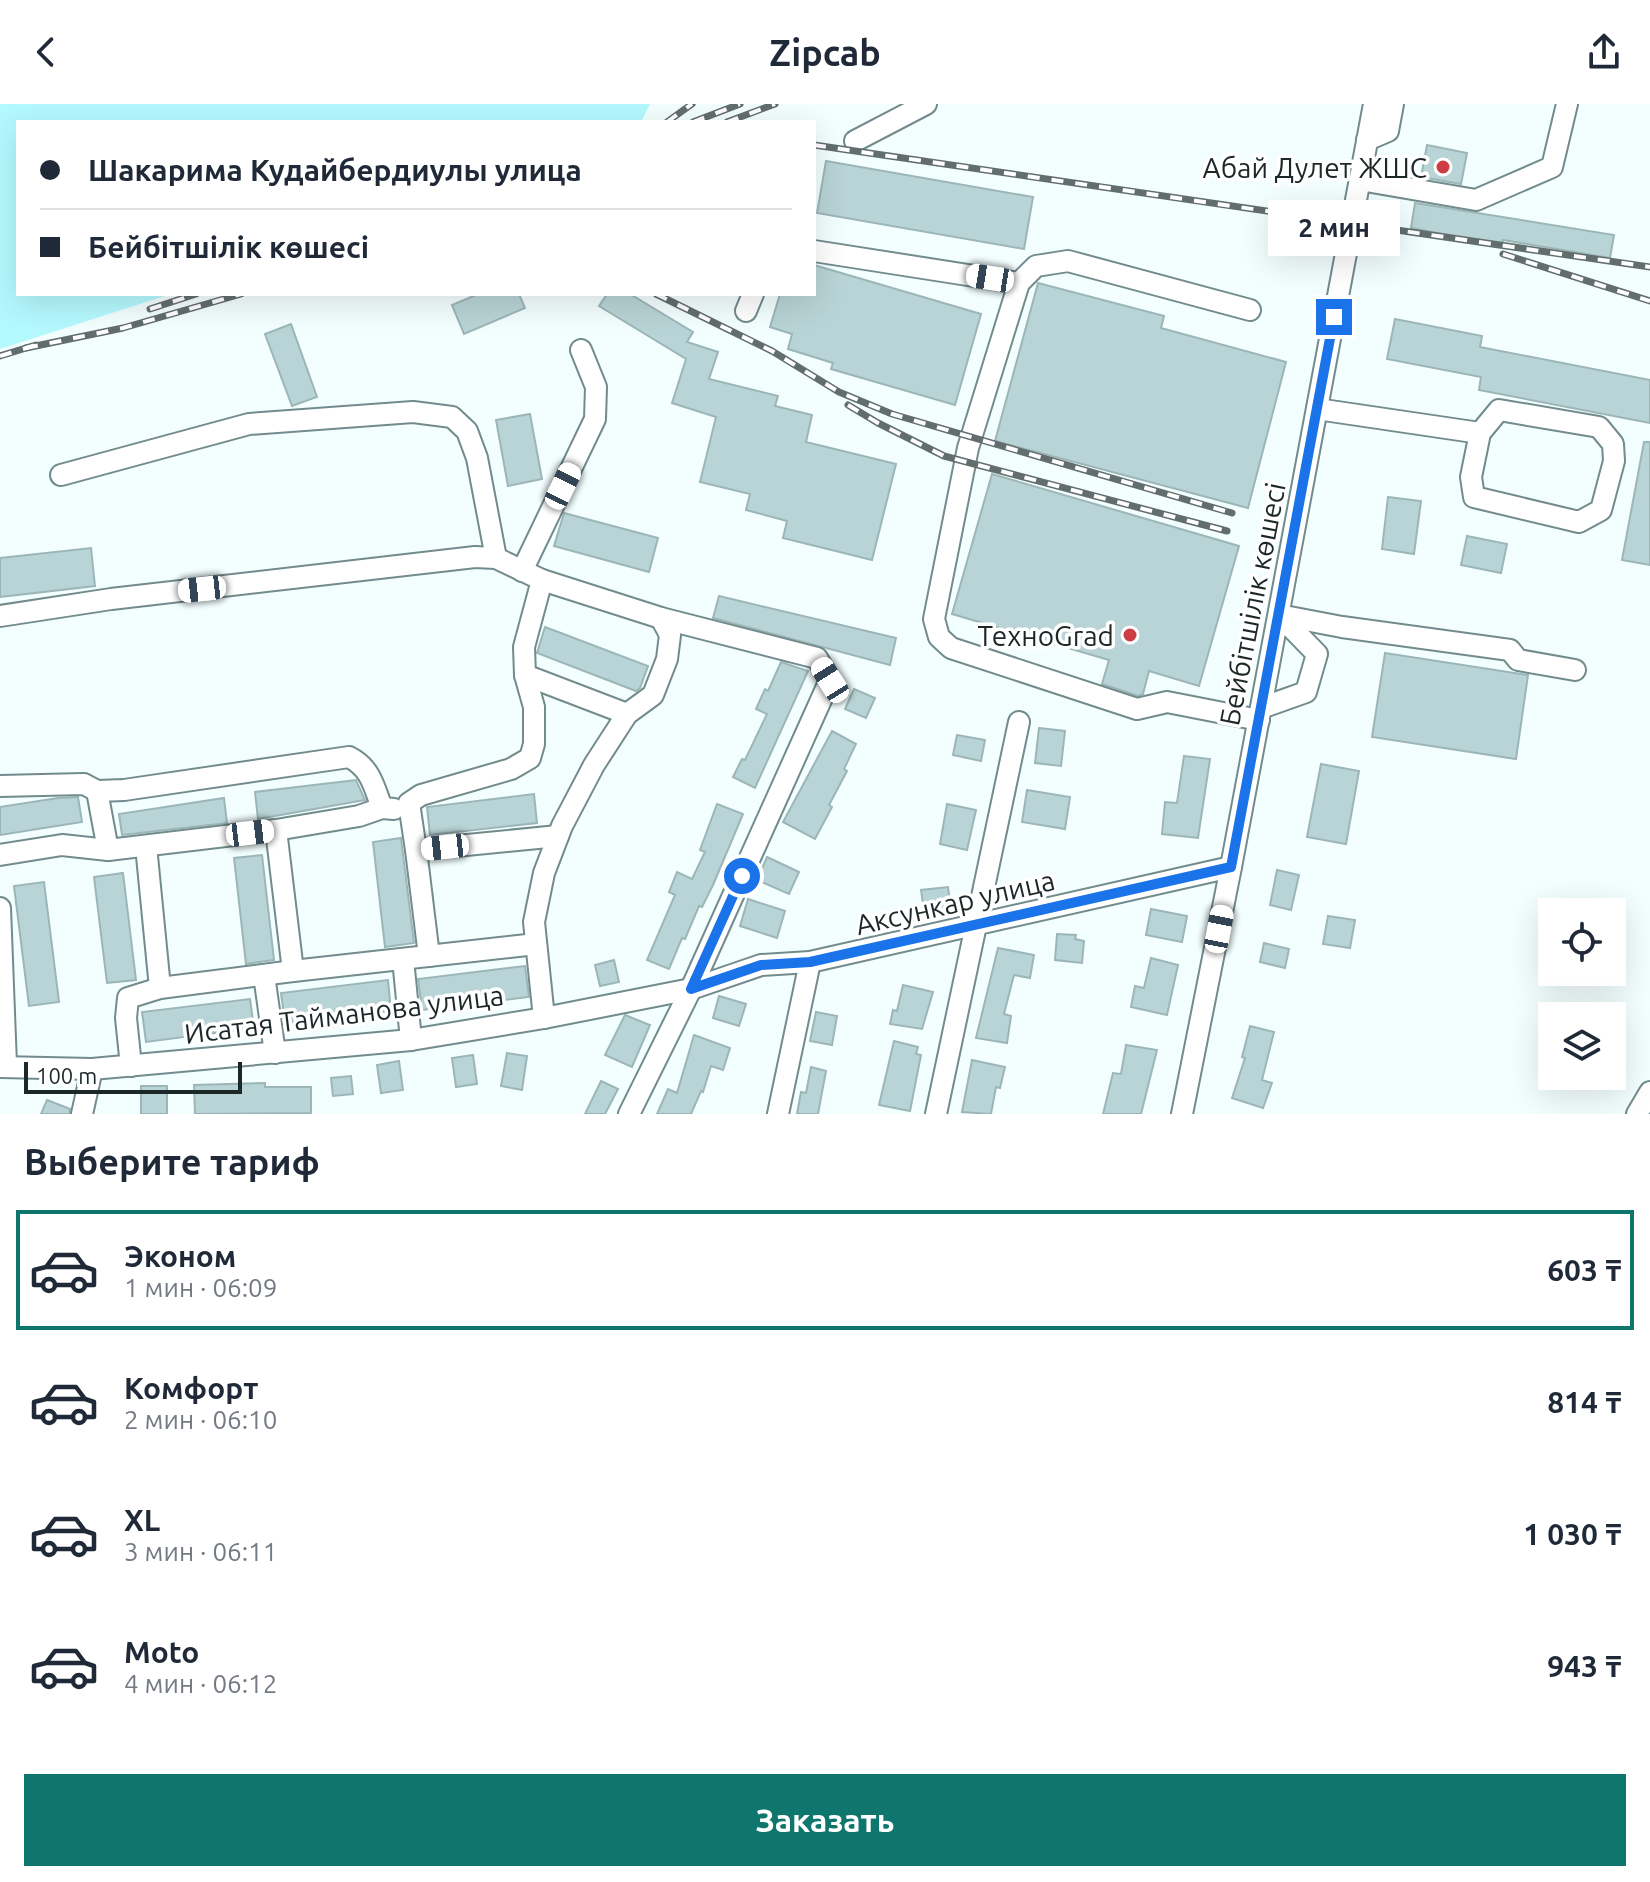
<!DOCTYPE html>
<html lang="ru">
<meta charset="utf-8">
<style>
:root{--surface:#fff;--page:#f6f6f7;--text:#1f2937;--muted:#747a83;--line:#e0e1e3;--accent:#0f766e}
body{margin:0;font-family:Ubuntu,sans-serif;background:var(--page);color:var(--text);height:100vh;display:flex;flex-direction:column;font-size:30px;white-space:nowrap}
*{box-sizing:border-box;margin:0}
p{font-size:26px;color:var(--muted)}
.icon{flex:none;width:44px;height:44px;fill:none;stroke:currentColor;stroke-width:2;stroke-linecap:round;stroke-linejoin:round}
.map{position:relative;height:1010px;overflow:hidden}
.drawer{display:flex;flex-direction:column;background:var(--surface);flex:1}
.drawer>*{flex:none}
.hud{position:absolute;left:16px;top:16px;width:800px;height:176px;border-radius:0px;box-shadow:0 8px 32px #0002;display:grid;align-content:center;height:176px;padding:0 24px;background:var(--surface)}
.fabs{position:absolute;left:1538px;top:794px;display:grid;gap:16px}
.fabs a{display:grid;place-items:center;width:88px;height:88px;border-radius:0px;background:var(--surface);box-shadow:0 8px 32px #0002;font-size:40px}
.scale{position:absolute;left:24px;bottom:20px;width:218px;box-sizing:border-box;padding-left:8px;border:4px solid #1c2728;border-top:0;font-size:22px;line-height:28px;white-space:nowrap;color:#1c2728;-webkit-text-stroke:6px #fff;paint-order:stroke}
.end{position:absolute;width:36px;height:36px;margin:-18px;border:10px solid #1a73e8;background:#fff;box-shadow:0 0 0 4px #fff}
.from{border-radius:50%}
.bubble{position:absolute;height:56px;border-radius:0px;background:var(--surface);box-shadow:0 8px 32px #0002;font-size:26px;font-weight:700;line-height:56px;text-align:center}
.car{position:absolute;width:24px;height:48px;margin:-24px -12px;border-radius:10px;box-shadow:0 0 6px 2px #0007;background:linear-gradient(#fff 24%,#345 0 40%,#fff 0 76%,#345 0 86%,#fff 0)}
.hud b{display:flex;align-items:center;gap:28px;height:76px;font-size:30px}
.hud b+b{border-top:2px solid var(--line)}
.hud i{width:20px;height:20px;background:var(--text)}
ul{padding:0;list-style:none}
li{display:flex;align-items:center;gap:24px;height:120px;margin:0 16px 12px;padding:0 8px;border:4px solid transparent;border-radius:0px}
li div{flex:1}
li b{display:block;font-size:30px}
li em{font-style:normal;font-weight:700}
li.on{border-color:var(--accent)}
li>.icon{width:72px;height:72px;stroke-width:1.5}
h2{padding:0 24px;font-size:36px;line-height:96px}
.cta{display:flex;gap:16px;margin-top:auto;padding:16px 24px}
.cta a{flex:1;height:92px;border-radius:0px;background:var(--accent);color:#fff;font-size:32px;font-weight:700;line-height:92px;text-align:center}
header{display:flex;justify-content:space-between;align-items:center;height:104px;padding:0 24px;background:var(--surface);font-size:36px;font-weight:700}
.map>svg:first-child{display:block}
</style>
<header><svg class="icon" aria-label="back" viewBox="0 0 24 24"><path d="M15 5l-7 7 7 7"/></svg>Zipcab<svg class="icon" aria-label="share" viewBox="0 0 24 24"><path d="M12 15V3M7 8l5-5 5 5M5 13v7h14v-7"/></svg></header>
<div class="map">
<svg width="1650" height="1010" viewBox="0 0 1650 1010">
<rect width="100%" height="100%" fill="#f3fefe"/>
<path fill="#b4f9fe" d="M0 0H650L641 18H18V190H171L0 245Z"/>
<g fill="#b9d4d6" stroke="#9cb6b8" stroke-width="2">
<path d="M1427 41 1467 49 1461 80 1421 73Z"/>
<path d="M826 57 1033 93 1024 145 817 109Z"/>
<path d="M1415 99 1614 131 1610 154 1503 136 1502 141 1411 124Z"/>
<path d="M814 161 981 210 955 301 831 265 833 259 788 245 792 230 770 223 780 190H814Z"/>
<path d="M1038 179 1164 212 1161 224 1286 258 1248 404 995 337Z"/>
<path d="M478 190H519L525 204 464 230 452 201Z"/>
<path d="M607 190H630L693 228 687 238 718 248 709 275 778 292 775 302 812 311 806 338 896 360 872 456 783 434 787 417 746 406 750 390 700 378 716 313 672 299 686 255 599 202Z"/>
<path d="M1395 215 1482 232 1480 243 1650 276V319L1479 286 1481 273 1387 255Z"/>
<path d="M291 220 317 293 292 302 265 230Z"/>
<path d="M530 310 542 375 508 382 496 316Z"/>
<path d="M1644 338H1650V461L1622 456Z"/>
<path d="M992 370 1239 442 1199 582 1149 567 1143 590 1138 592 1102 580 1109 556 952 510Z"/>
<path d="M1388 393 1421 397 1414 450 1382 445Z"/>
<path d="M564 409 658 434 649 468 554 442Z"/>
<path d="M1467 432 1507 440 1501 469 1461 461Z"/>
<path d="M91 444 95 482 0 493V454Z"/>
<path d="M719 492 896 534 890 561 713 514Z"/>
<path d="M545 523 648 562 640 584 636 587 537 549Z"/>
<path d="M1385 549 1528 571 1516 655 1372 633Z"/>
<path d="M781 558 808 567 755 684 733 673 742 655 745 656 767 610 756 605 765 585 768 587Z"/>
<path d="M854 585 875 594 866 614 845 605Z"/>
<path d="M1039 624 1065 627 1061 662 1035 659Z"/>
<path d="M832 627 856 640 844 665 847 667 829 701 832 703 815 735 783 718Z"/>
<path d="M957 631 985 636 981 657 953 651Z"/>
<path d="M1184 652 1210 655 1198 734 1162 730 1165 698 1177 699Z"/>
<path d="M1321 660 1359 667 1346 740 1307 733Z"/>
<path d="M356 676 365 696 258 715 255 688Z"/>
<path d="M1027 686 1070 693 1065 725 1022 718Z"/>
<path d="M534 690 537 719 430 731 427 703Z"/>
<path d="M78 693 82 718 0 731V703L58 694Z"/>
<path d="M224 694 227 719 122 731 119 710Z"/>
<path d="M717 700 743 710 713 781 702 803 699 802 685 835 682 834 669 865 647 856 675 791 669 788 677 768 692 775 705 748 700 746Z"/>
<path d="M947 700 976 706 967 746 940 740Z"/>
<path d="M401 734 414 839 385 843 373 738Z"/>
<path d="M262 751 274 856 246 860 234 754Z"/>
<path d="M767 753 799 768 789 790 757 776Z"/>
<path d="M1277 766 1299 771 1291 806 1270 801Z"/>
<path d="M123 769 136 876 107 879 94 773Z"/>
<path d="M44 778 59 898 29 902 14 782Z"/>
<path d="M948 783 951 805 924 807 921 786Z"/>
<path d="M748 795 785 807 777 834 740 822Z"/>
<path d="M1151 805 1187 812 1182 838 1146 831Z"/>
<path d="M1328 812 1355 816 1350 844 1323 840Z"/>
<path d="M1057 830 1076 831 1075 835 1084 837 1082 859 1055 856Z"/>
<path d="M1264 839 1289 845 1285 864 1260 858Z"/>
<path d="M998 844 1034 851 1030 874 1014 871 1004 910 1011 912 1007 939 976 934Z"/>
<path d="M1151 854 1178 861 1167 911 1131 903 1135 882 1144 884Z"/>
<path d="M614 856 619 878 600 882 595 861Z"/>
<path d="M525 862 529 893 422 906 418 875Z"/>
<path d="M388 876 391 907 310 914V916L285 919 281 889Z"/>
<path d="M903 881 933 888 922 925 890 920 893 906 897 907Z"/>
<path d="M719 892 746 900 739 922 713 914Z"/>
<path d="M250 895 254 924 146 938 142 908Z"/>
<path d="M816 908 837 912 832 941 810 937Z"/>
<path d="M625 911 650 921 632 963 605 951Z"/>
<path d="M1250 922 1274 928 1262 976 1272 979 1263 1004 1232 994 1245 954 1242 953Z"/>
<path d="M694 931 730 944 723 966 711 962 703 988 701 987 691 1010H657L668 985 677 989Z"/>
<path d="M894 937 918 943 916 950 921 951 910 1007 879 1001Z"/>
<path d="M1126 941 1157 946 1141 1010H1103L1113 969 1121 970Z"/>
<path d="M507 949 527 952 522 986 501 982Z"/>
<path d="M473 951 477 980 456 983 452 954Z"/>
<path d="M972 956 1005 963 1000 984 996 983 991 1010 962 1008Z"/>
<path d="M399 957 403 986 381 989 377 961Z"/>
<path d="M811 963 826 967 818 1010H797L801 988 806 989Z"/>
<path d="M351 972 353 990 333 992 331 974Z"/>
<path d="M601 977 618 985 605 1010H585Z"/>
<path d="M265 979V983H311V1009L195 1010 194 981Z"/>
<rect x="141" y="982" width="26" height="28"/>
<path d="M47 996 70 1005 69 1010H41Z"/>
</g>
<g fill="none" stroke-linecap="round" stroke-linejoin="round">
<g stroke="#728b8d" stroke-width="24">
<g id="minor">
<path d="M1367 36 1388 27 1393 0"/>
<path d="M855 37 926 0"/>
<path d="M1360 76 1476 96 1552 63 1567 0"/>
<path d="M814 147 1019 179"/>
<path d="M1250 206 1068 157 1036 162 1019 179 968 344 934 515 939 533 951 544 1137 605 1167 598 1259 616"/>
<path d="M746 207 753 190"/>
<path d="M1317 305 1480 329 1499 306 1599 323 1613 340 1614 357 1601 406 1579 418 1474 393 1471 373 1480 329"/>
<path d="M61 371 249 320 413 308 452 313 467 327 477 354 496 454"/>
<path d="M522 467 595 315 596 283 581 246"/>
<path d="M542 476 524 543 525 571 534 603V640L530 654 511 665 421 691 409 699 416 746 558 732"/>
<path d="M1279 511 1342 523 1510 546 1518 556 1575 566"/>
<path d="M0 512 111 495 475 453 496 454 542 476 661 514 817 554 830 576 691 885 629 1010"/>
<path d="M525 571 627 610"/>
<path d="M1261 604 1306 588 1317 550 1279 511"/>
<path d="M0 682 84 680 97 687 124 686 349 653C371 664 374 683 382 704"/>
<path d="M97 687 108 746"/>
<path d="M276 726 293 867"/>
<path d="M146 742 160 884"/>
<path d="M416 746 429 852"/>
<path d="M0 751 62 741 108 746 276 726 359 712 382 704 394 705"/>
<path d="M0 804 6 961"/>
<path d="M403 855 411 936"/>
<path d="M264 871 275 949"/>
<path d="M544 914 534 818 544 769 562 722 594 661 627 610 653 591 667 555 670 531 661 514"/>
<path d="M131 962 126 914 128 894 160 884 293 867 536 840"/>
<path d="M0 963 92 965 411 936 544 914 691 885 761 861 810 858 1231 763"/>
<path d="M82 1010 92 965"/>
<path d="M778 1010 810 858"/>
<path d="M936 1010 1019 618"/>
<path d="M1182 1010 1231 763 1374 0"/>
<path d="M1637 1010 1650 988"/>
</g>
</g>
<use href="#minor" stroke="#fff" stroke-width="20"/>
<g stroke="#626d6d" stroke-width="7">
<g id="rail">
<path d="M667 18 692 0"/>
<path d="M693 18 740 0"/>
<path d="M727 18 775 0"/>
<path d="M814 41 1650 163"/>
<path d="M1503 150 1650 197"/>
<path d="M656 190 772 247 839 288 892 310 1232 409"/>
<path d="M150 205 196 190"/>
<path d="M26 244 123 224 241 190"/>
<path d="M0 252 36 241"/>
<path d="M848 301 878 319 944 352 1227 427"/>
</g>
</g>
<use href="#rail" stroke="#fff" stroke-width="4" stroke-dasharray="12" stroke-linecap="butt"/>
</g>
<g fill="none" stroke-linecap="round" stroke-linejoin="round">
<path stroke="#1a73e8" stroke-width="10" d="M742 772 691 885 761 861 810 858 1231 763 1334 213"/>
</g>
<g fill="#cc3d44" stroke="#fff" stroke-width="3">
<circle cx="1443" cy="63" r="8"/>
<circle cx="1130" cy="531" r="8"/>
</g>
<g text-anchor="middle" dominant-baseline="central" stroke-width="7" stroke-linejoin="round" paint-order="stroke">
<g font-size="28" fill="#1c2728" stroke="#fff" text-anchor="end">
<text x="1427" y="63">Абай Дулет ЖШС</text>
<text x="1114" y="531">ТехноGrad</text>
</g>
<g font-size="28" fill="#1c2728" stroke="#fff">
<text transform="translate(1252 500) rotate(-79)">Бейбітшілік көшесі</text>
<text transform="translate(955 798) rotate(-13)">Аксункар улица</text>
<text transform="translate(344 910) rotate(-7)">Исатая Тайманова улица</text>
</g>
</g>
</svg>
<div class="fabs">
<a><svg class="icon" aria-label="locate" viewBox="0 0 24 24"><circle cx="12" cy="12" r="6"/><path d="M12 2v4M12 18v4M2 12h4M18 12h4"/></svg></a>
<a><svg class="icon" aria-label="layers" viewBox="0 0 24 24"><path d="M12 4l9 5-9 5-9-5zM3 14l9 5 9-5"/></svg></a>
</div>
<div class="scale">100 m</div>
<i class="end from" style="left:742px;top:772px"></i>
<i class="end" style="left:1334px;top:213px"></i>
<div class="bubble" style="left:1268px;top:96px;width:132px">2 мин</div>
<i class="car" style="left:990px;top:174px;rotate:279deg"></i>
<i class="car" style="left:563px;top:382px;rotate:26deg"></i>
<i class="car" style="left:202px;top:485px;rotate:264deg"></i>
<i class="car" style="left:830px;top:576px;rotate:328deg"></i>
<i class="car" style="left:250px;top:729px;rotate:83deg"></i>
<i class="car" style="left:445px;top:743px;rotate:264deg"></i>
<i class="car" style="left:1219px;top:825px;rotate:11deg"></i>
<div class="hud">
<b><i class="from"></i>Шакарима Кудайбердиулы улица</b>
<b><i></i>Бейбітшілік көшесі</b>
</div>
</div>
<section class="drawer">
<h2>Выберите тариф</h2>
<ul>
<li class="on"><svg class="icon" aria-label="car" viewBox="0 0 24 24"><path d="M5 17H2v-5l4-1 3-4h7l3 4 3 1v5h-3M9 17h6M6 11h13"/><circle cx="7" cy="17" r="2"/><circle cx="17" cy="17" r="2"/></svg><div><b>Эконом</b><p>1 мин · 06:09</p></div><em>603 ₸</em></li>
<li><svg class="icon" aria-label="car" viewBox="0 0 24 24"><path d="M5 17H2v-5l4-1 3-4h7l3 4 3 1v5h-3M9 17h6M6 11h13"/><circle cx="7" cy="17" r="2"/><circle cx="17" cy="17" r="2"/></svg><div><b>Комфорт</b><p>2 мин · 06:10</p></div><em>814 ₸</em></li>
<li><svg class="icon" aria-label="car" viewBox="0 0 24 24"><path d="M5 17H2v-5l4-1 3-4h7l3 4 3 1v5h-3M9 17h6M6 11h13"/><circle cx="7" cy="17" r="2"/><circle cx="17" cy="17" r="2"/></svg><div><b>XL</b><p>3 мин · 06:11</p></div><em>1 030 ₸</em></li>
<li><svg class="icon" aria-label="car" viewBox="0 0 24 24"><path d="M5 17H2v-5l4-1 3-4h7l3 4 3 1v5h-3M9 17h6M6 11h13"/><circle cx="7" cy="17" r="2"/><circle cx="17" cy="17" r="2"/></svg><div><b>Moto</b><p>4 мин · 06:12</p></div><em>943 ₸</em></li>
</ul>
<div class="cta"><a>Заказать</a></div>
</section>
